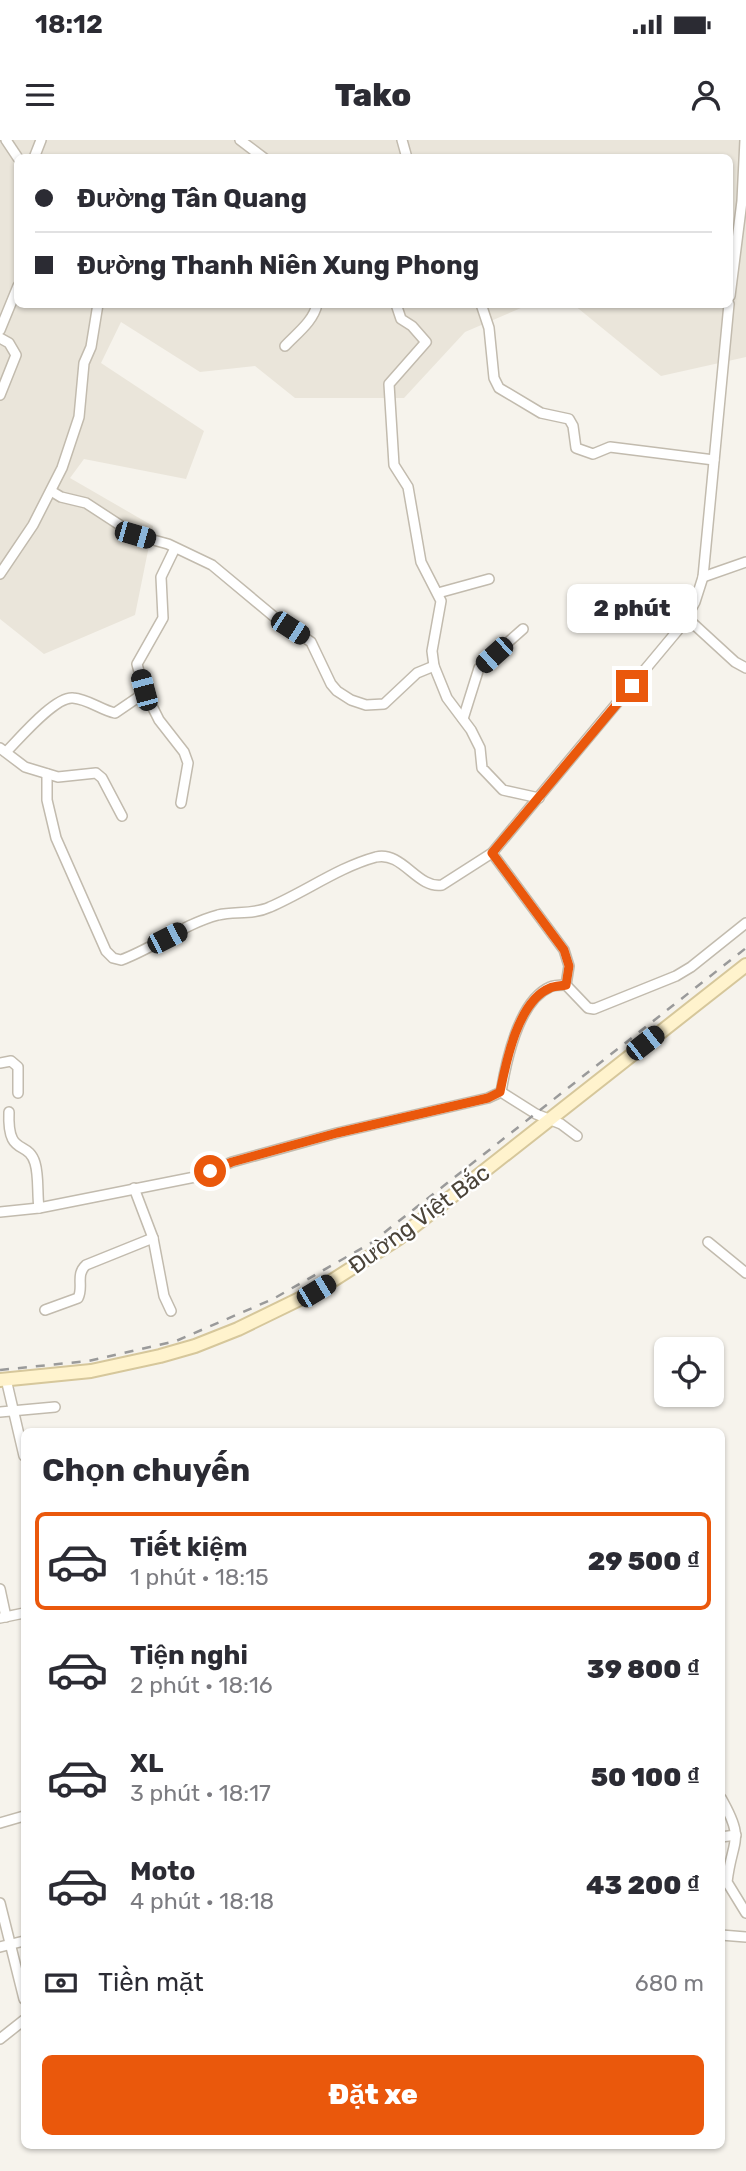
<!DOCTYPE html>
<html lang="vi">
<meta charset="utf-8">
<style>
:root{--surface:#fff;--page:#f7f7f7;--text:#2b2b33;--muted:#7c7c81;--line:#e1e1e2;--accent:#ea580c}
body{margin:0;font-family:Rubik,sans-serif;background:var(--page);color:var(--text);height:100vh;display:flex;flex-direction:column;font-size:26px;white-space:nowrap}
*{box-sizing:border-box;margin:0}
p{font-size:23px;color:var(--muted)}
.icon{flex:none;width:38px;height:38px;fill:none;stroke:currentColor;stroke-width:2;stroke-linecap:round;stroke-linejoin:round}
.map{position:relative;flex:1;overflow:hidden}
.panel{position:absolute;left:21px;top:1288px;width:704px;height:721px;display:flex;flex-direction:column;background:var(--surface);border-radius:10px;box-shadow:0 2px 5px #0004}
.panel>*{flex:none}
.hud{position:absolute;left:14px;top:14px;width:719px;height:154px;border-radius:10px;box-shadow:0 2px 5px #0004;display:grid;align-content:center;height:154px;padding:0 21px;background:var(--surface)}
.buttons{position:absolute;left:654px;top:1197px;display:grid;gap:14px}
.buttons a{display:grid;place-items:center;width:70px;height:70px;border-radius:10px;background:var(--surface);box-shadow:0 2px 5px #0004;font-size:35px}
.end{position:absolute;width:32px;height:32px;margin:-16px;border:9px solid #ea580c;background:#fff;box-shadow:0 0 0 4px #fff}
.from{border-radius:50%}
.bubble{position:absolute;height:49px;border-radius:10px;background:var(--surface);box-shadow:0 2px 5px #0004;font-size:23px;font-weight:800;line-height:49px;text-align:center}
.car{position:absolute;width:21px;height:42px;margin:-21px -10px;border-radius:9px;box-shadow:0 0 5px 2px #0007;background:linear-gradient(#222 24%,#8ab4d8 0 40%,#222 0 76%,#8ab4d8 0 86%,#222 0)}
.hud b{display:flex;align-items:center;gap:24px;height:66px;font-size:26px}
.hud b+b{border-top:2px solid var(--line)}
.hud i{width:18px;height:18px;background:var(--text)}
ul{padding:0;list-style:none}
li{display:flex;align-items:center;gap:21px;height:98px;margin:0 14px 10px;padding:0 7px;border:4px solid transparent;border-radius:10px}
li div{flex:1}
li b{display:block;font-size:26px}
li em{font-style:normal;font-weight:800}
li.selected{border-color:var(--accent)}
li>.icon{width:63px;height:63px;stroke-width:1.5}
h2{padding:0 21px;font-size:32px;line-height:84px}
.pay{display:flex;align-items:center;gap:18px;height:77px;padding:0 21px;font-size:26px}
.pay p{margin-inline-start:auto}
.action{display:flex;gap:14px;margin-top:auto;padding:14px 21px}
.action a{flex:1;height:80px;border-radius:10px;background:var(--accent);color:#fff;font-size:28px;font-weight:800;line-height:80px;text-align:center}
.status{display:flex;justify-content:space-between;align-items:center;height:49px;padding:0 35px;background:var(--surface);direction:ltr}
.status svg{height:19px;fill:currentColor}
header{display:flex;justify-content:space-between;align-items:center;height:91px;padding:0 21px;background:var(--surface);font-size:32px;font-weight:800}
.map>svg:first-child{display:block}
</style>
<div class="status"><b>18:12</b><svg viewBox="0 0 49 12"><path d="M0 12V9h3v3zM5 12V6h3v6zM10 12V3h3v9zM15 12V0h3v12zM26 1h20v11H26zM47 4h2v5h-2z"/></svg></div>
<header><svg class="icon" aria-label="menu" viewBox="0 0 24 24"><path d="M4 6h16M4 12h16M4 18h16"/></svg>Tako<svg class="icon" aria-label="person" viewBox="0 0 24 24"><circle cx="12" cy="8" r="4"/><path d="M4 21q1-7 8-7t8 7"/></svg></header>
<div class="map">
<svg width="746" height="2031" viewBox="0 0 746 2031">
<rect width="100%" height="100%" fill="#f6f3ec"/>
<path fill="#eae5da" d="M0 0H746V217L661 236 574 165 730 164V18H18V164L528 165 465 192 404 258H295L255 226 200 232 121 182 101 223 204 291 186 339 84 319 70 338 153 386 135 475 44 514 0 479Z"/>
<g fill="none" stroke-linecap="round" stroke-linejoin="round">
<g stroke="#c2bbae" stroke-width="12">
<g id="street">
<path d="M6 0 18 18"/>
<path d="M240 0 264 18"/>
<path d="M402 0 407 18"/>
<path d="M34 18 41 0"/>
<path d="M730 156 742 61 745 0"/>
<path d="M396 164 401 179 412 186 426 202 389 244 394 325 408 347 421 422 441 461 432 511 434 526 447 558 471 590 480 608 482 628 503 650 539 658"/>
<path d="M481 164 489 188 494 238 499 248 541 273 569 279 573 286 576 308 593 314 610 307 714 320"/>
<path d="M0 190 18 146"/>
<path d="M0 198 9 203 16 215 0 255"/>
<path d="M285 206C296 194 314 181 317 164"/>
<path d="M51 351 61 357 86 363 135 395 168 404 212 425 278 480 311 502 331 544 337 551 351 560 366 565 384 564 417 533 434 526"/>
<path d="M175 408 161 437 163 478 137 524 144 550 159 580 184 612 188 623 181 663"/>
<path d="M0 434 33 385 62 328 79 277 84 223 91 207 98 164"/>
<path d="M703 437 746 422"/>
<path d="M438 453 489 439"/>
<path d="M687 478 735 522 746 528"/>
<path d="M463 579 479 528 523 489"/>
<path d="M0 608 25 627 58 637 96 633 102 638 122 676"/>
<path d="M6 612C19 599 55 556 73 558 88 559 101 570 115 573L137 558 144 550"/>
<path d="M47 634V660L56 698 106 811 113 818 121 820C154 808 184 784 218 775 235 771 253 775 270 767 305 752 339 727 376 717 403 711 417 749 442 745L492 713"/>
<path d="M566 845 588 868 594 869 676 836 691 827 746 783"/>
<path d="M0 923 11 921 18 927V953"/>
<path d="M501 952C506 922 518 861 550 847 554 845 561 845 566 845L569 826 564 810 492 713 683 484 695 462 703 437 729 164"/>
<path d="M501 952 536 974 561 984 577 996"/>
<path d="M9 972C7 1018 28 999 35 1023 39 1036 37 1054 39 1068"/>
<path d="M134 1048 153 1098 164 1156 171 1171"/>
<path d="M0 1072 39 1068 195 1037 232 1022 337 993 488 958 501 952"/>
<path d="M708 1102 746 1133"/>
<path d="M45 1170 78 1158C84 1147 75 1135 86 1125L153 1098"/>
<path d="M6 1239 24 1316"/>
<path d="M0 1272 55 1267"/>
<path d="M0 1449 6 1477"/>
<path d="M0 1478 24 1473"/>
<path d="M721 1658C746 1702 732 1698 727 1742L746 1773"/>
<path d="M0 1683 24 1676"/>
<path d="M721 1697 736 1695"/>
<path d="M0 1763 24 1859"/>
<path d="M721 1795 746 1797"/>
<path d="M0 1807 24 1801"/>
<path d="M0 1899 24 1880"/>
</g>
</g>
<g stroke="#d6c79b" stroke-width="16">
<path id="secondary" d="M0 1240 91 1231 160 1216 195 1206 238 1189 316 1151 399 1098 746 825"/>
</g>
<use href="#street" stroke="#fff" stroke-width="9"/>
<use href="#secondary" stroke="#fff3cd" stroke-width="12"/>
<path stroke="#9a9a9a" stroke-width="2.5" stroke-dasharray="9 9" stroke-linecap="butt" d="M0 1230 88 1221 176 1201 273 1159 371 1103 746 808"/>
</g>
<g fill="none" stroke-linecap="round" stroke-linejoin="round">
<path stroke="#ea580c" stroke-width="9" d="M210 1031 232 1022 337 993 488 958 500 952C506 922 518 861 550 848 554 846 561 846 566 845L569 826 564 810 492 713 632 546"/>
</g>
<g text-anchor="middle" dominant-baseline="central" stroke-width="5" stroke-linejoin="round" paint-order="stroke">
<g font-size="23" fill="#4b4439" stroke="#fff">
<text transform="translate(419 1079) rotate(-36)">Đường Việt Bắc</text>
</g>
</g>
</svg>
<div class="buttons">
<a><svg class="icon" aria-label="locate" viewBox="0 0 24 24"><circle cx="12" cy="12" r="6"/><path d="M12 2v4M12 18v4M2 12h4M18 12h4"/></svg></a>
</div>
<i class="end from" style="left:210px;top:1031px"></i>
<i class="end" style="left:632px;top:546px"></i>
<div class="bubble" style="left:567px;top:444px;width:130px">2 phút</div>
<i class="car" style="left:135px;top:395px;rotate:106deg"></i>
<i class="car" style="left:290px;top:488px;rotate:123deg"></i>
<i class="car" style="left:494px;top:515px;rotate:228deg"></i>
<i class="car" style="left:144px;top:550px;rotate:345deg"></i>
<i class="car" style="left:167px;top:798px;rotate:63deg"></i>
<i class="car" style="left:645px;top:903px;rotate:52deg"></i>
<i class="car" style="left:316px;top:1151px;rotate:59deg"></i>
<div class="hud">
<b><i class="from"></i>Đường Tân Quang</b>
<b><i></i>Đường Thanh Niên Xung Phong</b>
</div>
<section class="panel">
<h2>Chọn chuyến</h2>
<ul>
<li class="selected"><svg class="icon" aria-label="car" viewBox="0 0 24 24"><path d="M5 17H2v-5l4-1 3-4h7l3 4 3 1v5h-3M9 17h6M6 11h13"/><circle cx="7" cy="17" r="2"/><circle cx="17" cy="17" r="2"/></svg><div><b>Tiết kiệm</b><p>1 phút · 18:15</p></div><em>29 500 ₫</em></li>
<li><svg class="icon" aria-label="car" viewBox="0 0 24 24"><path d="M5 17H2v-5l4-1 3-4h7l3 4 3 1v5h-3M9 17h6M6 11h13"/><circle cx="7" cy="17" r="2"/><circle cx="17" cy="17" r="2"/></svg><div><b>Tiện nghi</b><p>2 phút · 18:16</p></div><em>39 800 ₫</em></li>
<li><svg class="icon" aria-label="car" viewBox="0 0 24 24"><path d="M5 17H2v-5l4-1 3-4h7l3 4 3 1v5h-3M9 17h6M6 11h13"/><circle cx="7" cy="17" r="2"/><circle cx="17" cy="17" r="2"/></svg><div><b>XL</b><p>3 phút · 18:17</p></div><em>50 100 ₫</em></li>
<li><svg class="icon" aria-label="car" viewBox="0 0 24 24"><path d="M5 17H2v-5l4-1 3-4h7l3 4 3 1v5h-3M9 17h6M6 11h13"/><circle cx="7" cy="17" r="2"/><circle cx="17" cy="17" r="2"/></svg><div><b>Moto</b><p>4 phút · 18:18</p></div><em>43 200 ₫</em></li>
</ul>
<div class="pay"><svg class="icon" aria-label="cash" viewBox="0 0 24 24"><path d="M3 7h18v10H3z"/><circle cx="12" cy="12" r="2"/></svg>Tiền mặt<p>680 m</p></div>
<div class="action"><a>Đặt xe</a></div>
</section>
</div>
